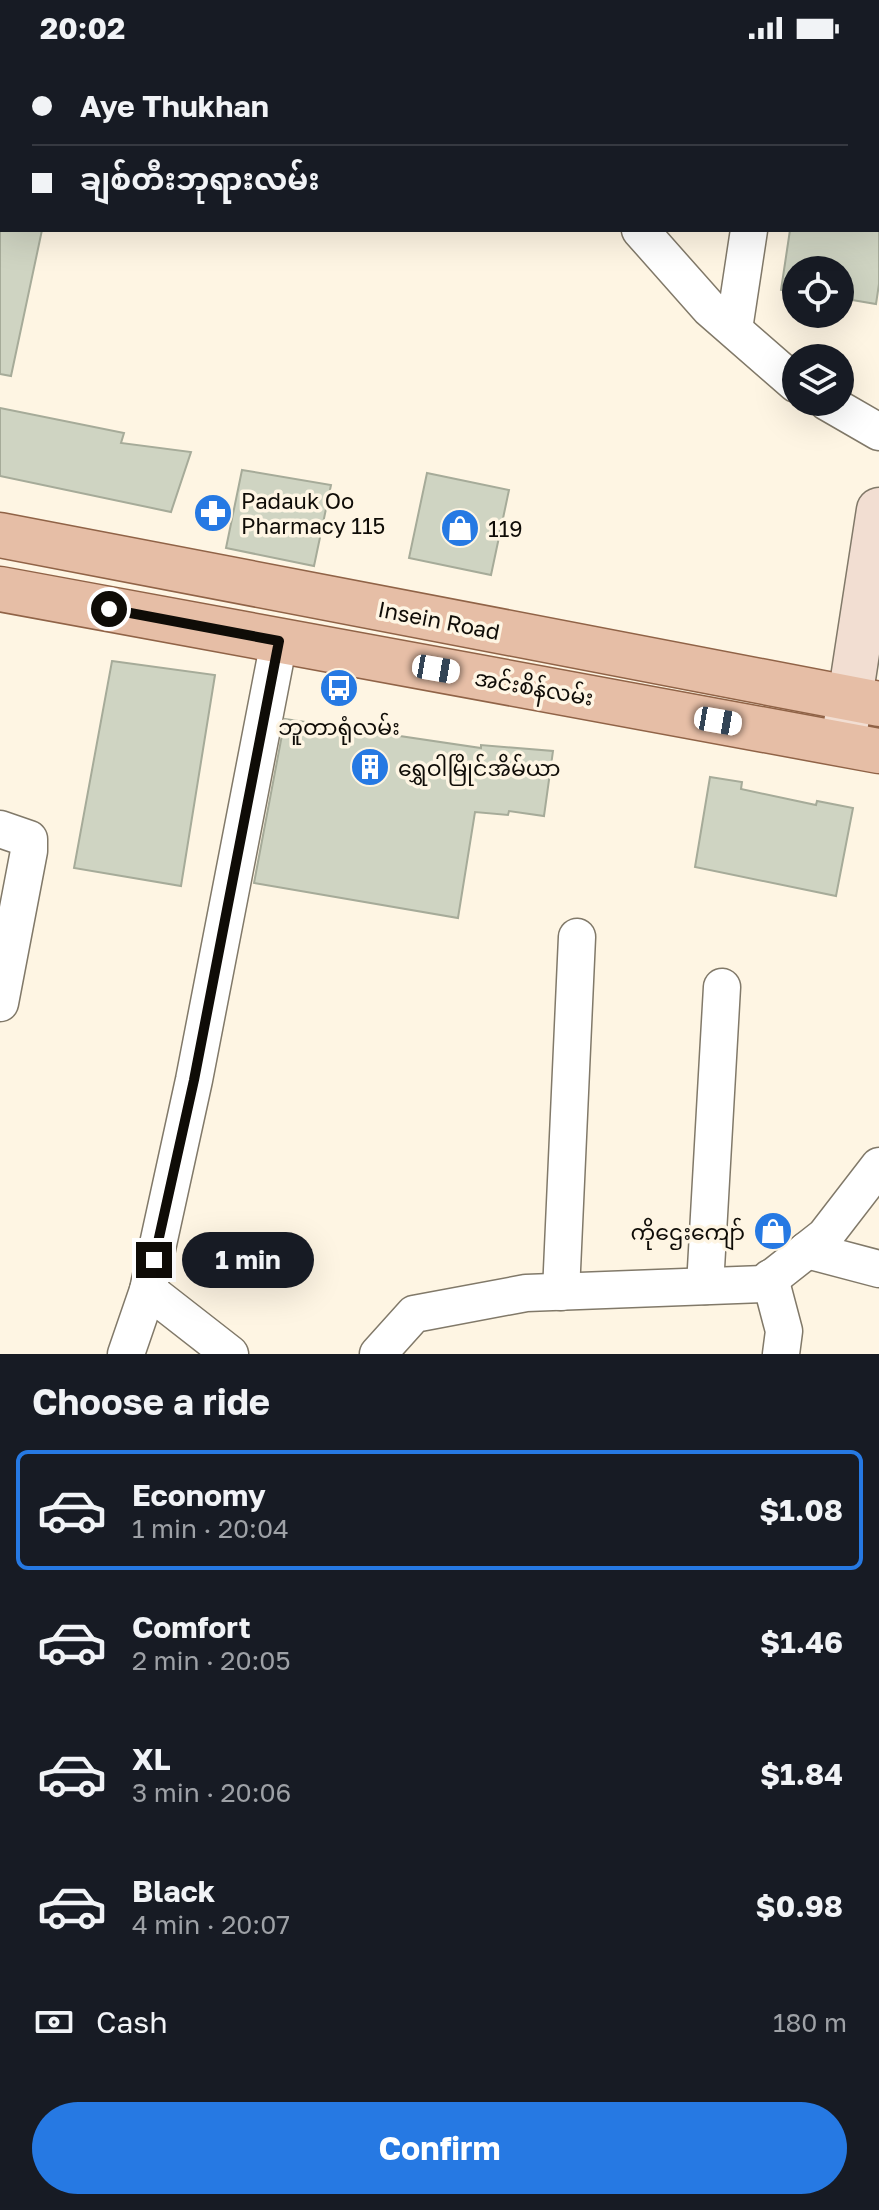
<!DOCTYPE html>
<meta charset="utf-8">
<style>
:root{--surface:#171b24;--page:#20242c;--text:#f1f3f6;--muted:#9ea1a6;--line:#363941;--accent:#2679e3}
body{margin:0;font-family:"Golos Text","Noto Sans Myanmar",sans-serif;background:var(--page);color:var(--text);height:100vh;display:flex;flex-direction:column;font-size:30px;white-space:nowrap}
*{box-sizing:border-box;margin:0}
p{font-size:26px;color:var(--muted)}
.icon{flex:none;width:44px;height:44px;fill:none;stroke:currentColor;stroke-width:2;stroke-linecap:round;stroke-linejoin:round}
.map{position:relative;height:1298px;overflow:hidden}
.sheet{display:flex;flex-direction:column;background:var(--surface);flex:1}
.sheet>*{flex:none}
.banner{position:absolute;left:0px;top:0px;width:880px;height:176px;box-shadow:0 8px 32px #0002;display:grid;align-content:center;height:176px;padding:0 32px;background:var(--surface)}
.tools{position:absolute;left:782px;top:200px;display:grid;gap:16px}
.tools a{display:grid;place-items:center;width:72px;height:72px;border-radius:50%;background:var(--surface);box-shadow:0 8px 32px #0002;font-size:40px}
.end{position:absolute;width:36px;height:36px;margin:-18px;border:10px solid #0f0c07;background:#fff;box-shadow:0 0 0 4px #fff}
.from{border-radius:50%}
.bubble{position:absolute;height:56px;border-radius:28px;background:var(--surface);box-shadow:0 8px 32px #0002;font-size:26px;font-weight:700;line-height:56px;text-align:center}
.car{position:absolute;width:24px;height:48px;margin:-24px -12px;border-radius:10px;box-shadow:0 0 6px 2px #0007;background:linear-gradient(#fff 24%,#345 0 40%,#fff 0 76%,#345 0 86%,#fff 0)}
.banner b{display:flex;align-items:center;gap:28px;height:76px;font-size:30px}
.banner b+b{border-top:2px solid var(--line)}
.banner i{width:20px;height:20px;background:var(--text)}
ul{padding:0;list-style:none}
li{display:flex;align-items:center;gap:24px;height:120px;margin:0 16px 12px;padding:0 16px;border:4px solid transparent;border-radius:12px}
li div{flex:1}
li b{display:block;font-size:30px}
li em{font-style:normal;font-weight:700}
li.active{border-color:var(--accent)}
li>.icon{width:72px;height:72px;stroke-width:1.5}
h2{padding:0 32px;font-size:36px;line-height:96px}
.pay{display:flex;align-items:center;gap:20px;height:88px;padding:0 32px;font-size:30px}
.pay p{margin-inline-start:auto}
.action{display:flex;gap:16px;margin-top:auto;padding:16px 32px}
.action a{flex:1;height:92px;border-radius:48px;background:var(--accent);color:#fff;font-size:32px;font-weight:700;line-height:92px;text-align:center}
.status{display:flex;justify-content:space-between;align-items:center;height:56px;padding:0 40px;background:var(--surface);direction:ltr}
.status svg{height:22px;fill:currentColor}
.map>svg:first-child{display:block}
</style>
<div class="status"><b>20:02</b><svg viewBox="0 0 49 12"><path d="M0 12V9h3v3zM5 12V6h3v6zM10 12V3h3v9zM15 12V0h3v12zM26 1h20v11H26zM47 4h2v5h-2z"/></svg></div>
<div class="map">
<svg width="879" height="1298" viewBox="0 0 879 1298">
<rect width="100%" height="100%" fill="#fef5e3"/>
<g fill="#cfd4c2" stroke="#a6ab99" stroke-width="2">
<path d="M0 174H42L11 320 0 318Z"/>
<path d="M790 174H879V228L876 248 840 242V214H796V236L781 234Z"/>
<path d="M0 352 124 377 121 387 191 396 171 456 0 420Z"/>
<path d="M242 414 331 429 314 510 226 492Z"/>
<path d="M427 417 509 434 491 519 409 502Z"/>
<path d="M112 605 215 619 181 830 74 812Z"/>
<path d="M285 663 481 692V689L553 695 544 760 509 755 508 759 475 756 458 862 254 827Z"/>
<path d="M710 721 742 726 741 733 816 749 817 745 853 752 836 840 695 811Z"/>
</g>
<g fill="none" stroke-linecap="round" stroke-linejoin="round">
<g stroke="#817969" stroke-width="21">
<g id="lane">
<path d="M303 2 305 0"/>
<path d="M0 55 2 53"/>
</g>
</g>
<g stroke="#817969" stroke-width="39">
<g id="street">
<path d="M431 0 434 2"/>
<path d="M602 2 603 0"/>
<path d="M775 2V0"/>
<path d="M640 174 710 253 796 328"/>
<path d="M734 273 749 174"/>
<path d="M827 346 879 376"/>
<path d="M0 773 29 783V795L0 947"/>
<path d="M807 1194 879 1213"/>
<path d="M770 1222 784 1275 781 1298"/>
<path d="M705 1230 722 931"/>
<path d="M148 1234 230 1298"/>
<path d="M561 1236 577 881"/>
<path d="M126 1298 148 1234 194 1024 279 585"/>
<path d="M378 1298 414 1258 526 1237 764 1228 825 1180 879 1110"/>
</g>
</g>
<g stroke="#817969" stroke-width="47">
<path id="secondary" d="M844 681 879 454"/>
</g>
<g stroke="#906347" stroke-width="47">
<g id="primary">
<path d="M0 479 879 648"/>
<path d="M0 533 879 695"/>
</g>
</g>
<use href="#lane" stroke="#fff" stroke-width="18"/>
<use href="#street" stroke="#fff" stroke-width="36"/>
<use href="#secondary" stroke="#f2ded2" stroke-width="44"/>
<use href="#primary" stroke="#e6bea6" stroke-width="44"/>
</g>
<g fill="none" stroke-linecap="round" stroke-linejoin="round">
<path stroke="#0f0c07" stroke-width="10" d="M109 553 279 585 194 1024 154 1204"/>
</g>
<defs>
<g id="pharmacy-disc" transform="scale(2)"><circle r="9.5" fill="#2679e3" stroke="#fef5e3"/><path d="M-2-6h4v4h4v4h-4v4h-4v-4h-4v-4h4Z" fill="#fff"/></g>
<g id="shop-disc" transform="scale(2)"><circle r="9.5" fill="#2679e3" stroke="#fef5e3"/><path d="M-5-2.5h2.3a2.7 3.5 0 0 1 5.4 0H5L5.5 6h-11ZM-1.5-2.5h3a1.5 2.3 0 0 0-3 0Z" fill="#fff"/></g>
<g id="bus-disc" transform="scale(2)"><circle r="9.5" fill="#2679e3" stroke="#fef5e3"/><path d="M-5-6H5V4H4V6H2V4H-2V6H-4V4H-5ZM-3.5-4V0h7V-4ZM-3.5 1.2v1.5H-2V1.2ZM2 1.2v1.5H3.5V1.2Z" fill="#fff"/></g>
<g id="building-disc" transform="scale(2)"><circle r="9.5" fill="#2679e3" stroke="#fef5e3"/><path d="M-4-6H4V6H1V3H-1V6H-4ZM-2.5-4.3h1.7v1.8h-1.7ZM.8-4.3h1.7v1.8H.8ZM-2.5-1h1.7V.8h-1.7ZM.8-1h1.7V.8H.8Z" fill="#fff"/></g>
</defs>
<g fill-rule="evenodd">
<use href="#pharmacy-disc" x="213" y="457"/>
<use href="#shop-disc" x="460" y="472"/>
<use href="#bus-disc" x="339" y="632"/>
<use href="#building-disc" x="370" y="711"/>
<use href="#shop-disc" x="773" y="1175"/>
</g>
<g text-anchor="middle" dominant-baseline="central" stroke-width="7" stroke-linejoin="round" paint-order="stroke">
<g font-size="22" fill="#0f0c07" stroke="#fef5e3" text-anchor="start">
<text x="241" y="444">Padauk Oo<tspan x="241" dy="25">Pharmacy 115</tspan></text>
<text x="488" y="472">119</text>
<text x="339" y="670" text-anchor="middle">ဘူတာရုံလမ်း</text>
<text x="398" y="711">ရွှေဝါမြိုင်အိမ်ယာ</text>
<text x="745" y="1175" text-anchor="end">ကိုဌေးကျော်</text>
</g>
<g font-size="22" fill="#0f0c07" stroke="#fef5e3">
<text transform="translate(439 564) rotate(11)">Insein Road</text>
<text transform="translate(534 631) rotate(10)">အင်းစိန်လမ်း</text>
</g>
</g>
</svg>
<div class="tools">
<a><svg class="icon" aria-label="locate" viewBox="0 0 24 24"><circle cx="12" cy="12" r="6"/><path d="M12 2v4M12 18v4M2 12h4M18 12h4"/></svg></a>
<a><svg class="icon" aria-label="layers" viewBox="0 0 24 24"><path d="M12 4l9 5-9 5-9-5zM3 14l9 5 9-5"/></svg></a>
</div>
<i class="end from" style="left:109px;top:553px"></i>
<i class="end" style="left:154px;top:1204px"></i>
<div class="bubble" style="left:182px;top:1176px;width:132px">1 min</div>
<i class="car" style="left:436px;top:613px;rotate:100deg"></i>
<i class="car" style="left:718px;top:665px;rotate:100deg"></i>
<div class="banner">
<b><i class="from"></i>Aye Thukhan</b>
<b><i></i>ချစ်တီးဘုရားလမ်း</b>
</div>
</div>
<section class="sheet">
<h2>Choose a ride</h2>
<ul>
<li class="active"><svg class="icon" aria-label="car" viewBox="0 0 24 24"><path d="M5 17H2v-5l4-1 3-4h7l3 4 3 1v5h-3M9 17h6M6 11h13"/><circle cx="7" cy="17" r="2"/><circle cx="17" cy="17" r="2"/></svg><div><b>Economy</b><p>1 min · 20:04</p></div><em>$1.08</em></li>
<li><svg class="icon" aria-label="car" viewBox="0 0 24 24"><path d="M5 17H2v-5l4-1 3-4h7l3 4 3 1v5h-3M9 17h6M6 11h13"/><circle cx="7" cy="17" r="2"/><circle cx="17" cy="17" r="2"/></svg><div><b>Comfort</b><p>2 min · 20:05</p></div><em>$1.46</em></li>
<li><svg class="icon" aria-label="car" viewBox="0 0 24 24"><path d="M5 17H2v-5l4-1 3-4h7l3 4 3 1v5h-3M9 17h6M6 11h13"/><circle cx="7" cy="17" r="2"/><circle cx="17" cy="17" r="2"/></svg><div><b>XL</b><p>3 min · 20:06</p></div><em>$1.84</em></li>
<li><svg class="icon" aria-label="car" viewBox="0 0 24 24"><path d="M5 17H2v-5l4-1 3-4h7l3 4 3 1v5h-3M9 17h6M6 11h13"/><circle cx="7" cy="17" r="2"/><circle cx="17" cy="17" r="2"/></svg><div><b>Black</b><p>4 min · 20:07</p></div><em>$0.98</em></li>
</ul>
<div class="pay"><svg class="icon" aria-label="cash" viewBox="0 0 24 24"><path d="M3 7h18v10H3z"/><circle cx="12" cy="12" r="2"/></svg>Cash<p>180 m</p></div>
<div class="action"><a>Confirm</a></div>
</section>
